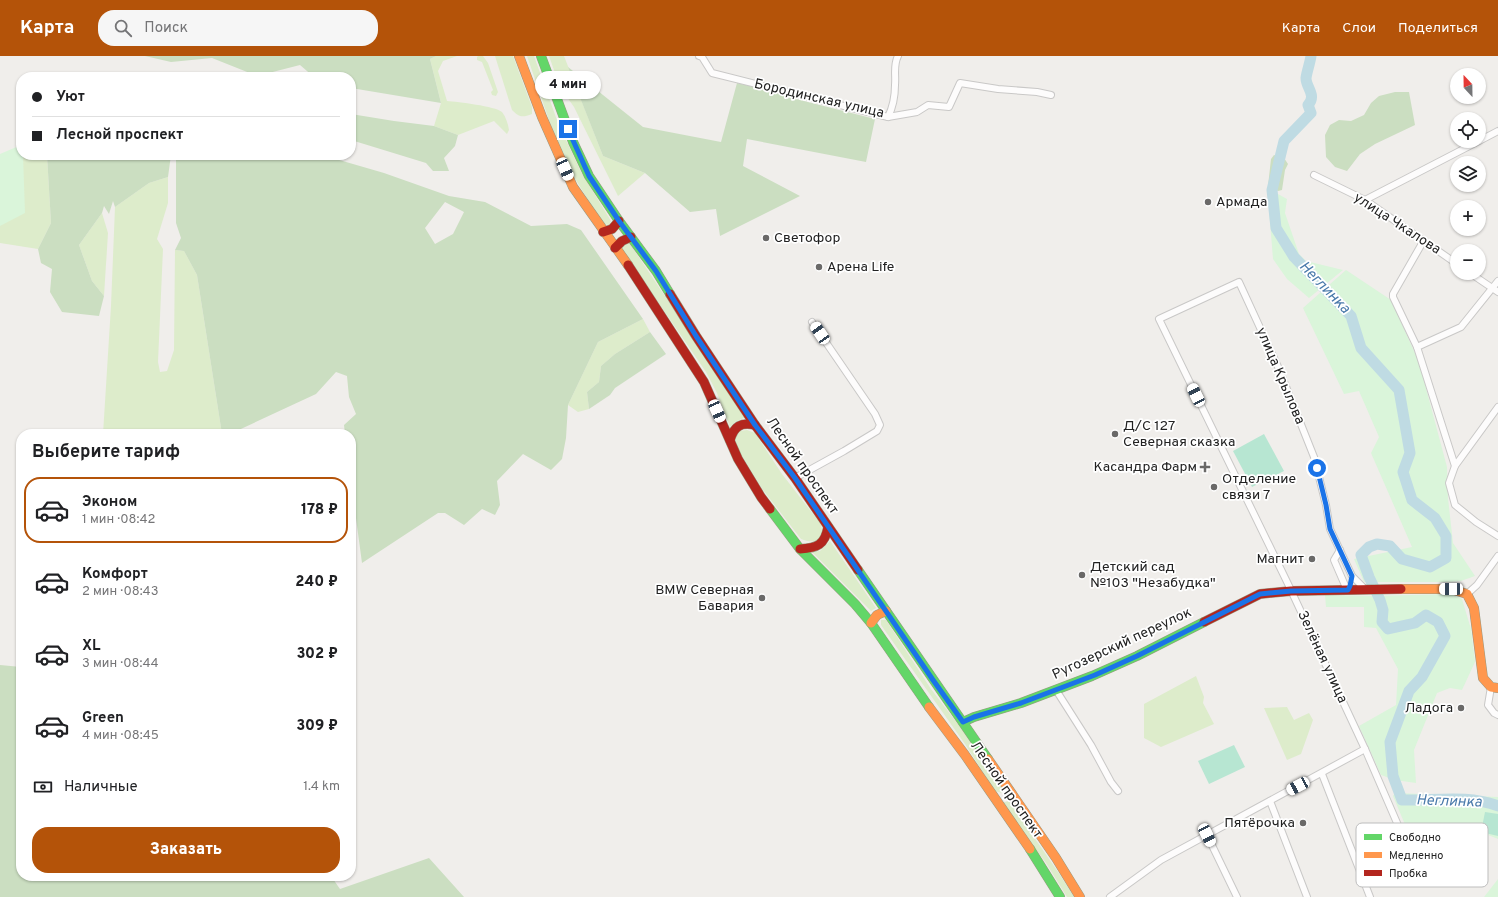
<!DOCTYPE html>
<html lang="ru">
<meta charset="utf-8">
<style>
:root{--surface:#fff;--page:#f6f6f6;--text:#202124;--muted:#757577;--line:#e0e0e0;--accent:#b45309}
body{margin:0;font-family:Overpass,sans-serif;background:var(--page);color:var(--text);height:100vh;display:flex;flex-direction:column;font-size:15px;white-space:nowrap}
*{box-sizing:border-box;margin:0}
p{font-size:13px;color:var(--muted)}
.icon{flex:none;width:22px;height:22px;fill:none;stroke:currentColor;stroke-width:2;stroke-linecap:round;stroke-linejoin:round}
.map{position:relative;flex:1;overflow:hidden}
.sheet{position:absolute;left:16px;top:373px;width:340px;height:452px;display:flex;flex-direction:column;background:var(--surface);border-radius:16px;box-shadow:0 1px 3px #0004}
.sheet>*{flex:none}
.guide{position:absolute;left:16px;top:16px;width:340px;height:88px;border-radius:16px;box-shadow:0 1px 3px #0004;display:grid;align-content:center;height:88px;padding:0 16px;background:var(--surface)}
.needle{width:26px;rotate:338deg}
.tools{position:absolute;left:1450px;top:12px;display:grid;gap:8px}
.tools a{display:grid;place-items:center;width:36px;height:36px;border-radius:50%;background:var(--surface);box-shadow:0 1px 3px #0004;font-size:20px}
.end{position:absolute;width:18px;height:18px;margin:-9px;border:5px solid #1a73e8;background:#fff;box-shadow:0 0 0 2px #fff}
.from{border-radius:50%}
.bubble{position:absolute;height:28px;border-radius:14px;background:var(--surface);box-shadow:0 1px 3px #0004;font-size:13px;font-weight:800;line-height:28px;text-align:center}
.car{position:absolute;width:12px;height:24px;margin:-12px -6px;border-radius:5px;box-shadow:0 0 3px 1px #0007;background:linear-gradient(#fff 24%,#345 0 40%,#fff 0 76%,#345 0 86%,#fff 0)}
.guide b{display:flex;align-items:center;gap:14px;height:38px;font-size:15px}
.guide b+b{border-top:1px solid var(--line)}
.guide i{width:10px;height:10px;background:var(--text)}
ul{padding:0;list-style:none}
li{display:flex;align-items:center;gap:12px;height:66px;margin:0 8px 6px;padding:0 8px;border:2px solid transparent;border-radius:16px}
li div{flex:1}
li b{display:block;font-size:15px}
li em{font-style:normal;font-weight:800}
li.selected{border-color:var(--accent)}
li>.icon{width:36px;height:36px;stroke-width:1.5}
h2{padding:0 16px;font-size:18px;line-height:48px}
.pay{display:flex;align-items:center;gap:10px;height:44px;padding:0 16px;font-size:15px}
.pay p{margin-inline-start:auto}
.action{display:flex;gap:8px;margin-top:auto;padding:8px 16px}
.action a{flex:1;height:46px;border-radius:16px;background:var(--accent);color:#fff;font-size:16px;font-weight:800;line-height:46px;text-align:center}
header{display:flex;align-items:center;gap:24px;box-sizing:border-box;height:56px;padding:0 20px;background:var(--accent);color:#fff}
header strong{font-size:19px}
nav{display:flex;gap:22px;margin-inline-start:auto;font-size:14px}
.search{width:280px;height:36px;background:var(--page);display:flex;align-items:center;gap:10px;box-sizing:border-box;padding:0 14px;border-radius:16px;color:var(--muted);font-size:15px}
.map>svg:first-child{display:block}
</style>
<header>
<strong>Карта</strong>
<div class="search"><svg class="icon" aria-label="search" viewBox="0 0 24 24"><circle cx="10" cy="10" r="6"/><path d="M15 15l6 6"/></svg>Поиск</div>
<nav><a>Карта</a><a>Слои</a><a>Поделиться</a></nav>
</header>
<div class="map">
<svg width="1498" height="841" viewBox="0 0 1498 841">
<rect width="100%" height="100%" fill="#f0eeeb"/>
<g fill="#ddeccb">
<path d="M436 0H457L443 5 438 15 447 45C458 46 495 50 502 56 506 61 508 68 509 74L507 78 494 65 458 79 434 70 441 47 430 3Z"/>
<path d="M478 0H483L488 7 498 36 496 40 492 39 491 36 493 34 482 6 477 4V1Z"/>
<path d="M495 0H513L532 51V58C522 62 519 61 512 54Z"/>
<path d="M527 0H534L558 67 581 116 611 165 609 169 603 168 574 121 550 67Z"/>
<path d="M549 0H564L603 100 645 117 618 140 574 51 560 31Z"/>
<path d="M21 99H47L51 167 38 193 0 187V151Z"/>
<path d="M168 121V147L157 183 163 193 158 306 160 316 167 315 174 294 175 194 184 195 197 219 222 378H103L111 250 115 151 149 127Z"/>
<path d="M102 157 108 177 104 240 92 225 79 189Z"/>
<path d="M626 185 630 188 746 361 735 366 730 371 717 337 706 316 621 192 623 187Z"/>
<path d="M643 263 650 276 615 298 601 310 599 326 587 336 589 353 578 356 568 349 598 286Z"/>
<path d="M747 374 755 377 782 418 820 467C827 483 816 489 801 483L763 434 736 390 735 383 740 375Z"/>
<path d="M830 485 876 552 871 555 812 496 820 495Z"/>
<path d="M881 564H886L931 633 970 684 1002 732V737L995 735 965 688 881 569Z"/>
<path d="M1196 620 1204 641 1203 647 1214 668 1161 691 1144 682V648Z"/>
<path d="M1287 651 1294 664 1309 657 1313 664 1301 698 1287 704 1264 652Z"/>
<path d="M1009 743C1029 777 1054 807 1074 841H1067L1046 807 1002 746H1006Z"/>
</g>
<g fill="#cbdec1" fill-rule="evenodd">
<path d="M145 0H436L430 3 441 47 351 32V21H314L300 9 257 20 212 2 171 6Z"/>
<path d="M568 11 643 71 721 86 737 27 772 35 800 44 875 63 866 106 747 83 743 110 800 140 720 180 716 153 690 156 645 117 603 100Z"/>
<path d="M1395 36H1409L1415 69 1375 88 1360 98 1347 115 1335 111 1326 101 1325 79 1330 69 1339 64 1351 65 1364 59 1371 47 1379 40Z"/>
<path d="M351 58 394 65 434 70 458 79 455 90 444 102 449 115H433L426 107 351 84Z"/>
<path d="M47 99H171L168 121 149 127 115 151 113 145 109 158 104 150 102 157 79 189 92 225 104 240 99 260 62 256 50 236 52 213 41 207 38 193 51 167Z"/>
<path d="M176 99H322L384 117 449 140 485 146 531 170 567 168 581 174 643 263 598 286 568 349 566 382 562 403 551 414 523 398 497 425 500 449 495 459 482 453 464 469 445 457H438L362 507 351 425V378H345L344 369 356 358 349 341 347 320 336 316 316 338 230 378H222L197 219 184 195 175 194 181 182 176 167ZM445 146 464 156 453 178 435 188 425 172Z"/>
<path d="M1274 99 1284 102 1288 108 1285 114 1282 134 1278 135 1268 130 1271 103Z"/>
<path d="M650 276 666 298 615 332 610 339 589 353 587 336 599 326 601 310 615 298Z"/>
<path d="M0 609 21 611V820H331L340 833 429 802 464 841H0Z"/>
</g>
<g fill="#daf5da">
<path d="M21 89V99H23L25 157 0 170V98Z"/>
<path d="M1278 138 1287 143 1285 157 1299 198 1306 205 1343 214 1309 242 1287 223 1273 203 1268 140Z"/>
<path d="M1346 214 1391 244 1419 306 1447 411 1448 442 1453 487 1475 520 1461 525 1447 526H1364L1354 503 1412 491 1371 397 1379 381 1359 335 1344 338 1303 252Z"/>
<path d="M1451 538 1462 543 1471 573 1475 606 1462 634 1450 632 1437 637 1414 694 1416 727 1395 724 1381 719 1359 670 1396 649 1398 613 1376 572 1364 571V551H1326L1325 539 1372 540Z"/>
<path d="M1395 737 1498 741V783L1461 768 1447 786 1442 788 1409 778 1393 740Z"/>
<path d="M1498 823V841H1484Z"/>
</g>
<g fill="#b7e6d2">
<path d="M1264 378 1284 415 1252 431 1233 395Z"/>
<path d="M1234 689 1245 711 1209 728 1198 705Z"/>
<path d="M1485 756 1498 758V780L1481 776Z"/>
</g>
<g fill="none" stroke-linecap="round" stroke-linejoin="round">
<path stroke="#bfdbe3" stroke-width="11" d="M1311 0C1310 7 1307 15 1306 22 1306 32 1317 39 1308 49L1311 57 1284 85 1272 134 1276 172 1294 201 1351 260 1361 292 1399 334 1410 397 1403 416 1412 444 1435 462 1446 480V502L1430 511 1402 503 1390 490 1377 488 1369 491 1361 499 1369 521 1380 544 1383 554 1382 566 1388 573 1415 567 1426 559 1438 566 1445 580 1422 621 1409 635 1390 686 1393 720 1402 744C1433 745 1468 738 1498 750"/>
<g stroke="#c9c8c7" stroke-width="8">
<g id="street">
<path d="M699 0 702 1 712 17 888 61 917 56 928 49 949 51 960 27 998 33 1037 36 1051 39"/>
<path d="M888 61C893 51 895 40 895 29 896 19 893 9 898 0"/>
<path d="M1479 85 1498 75"/>
<path d="M1314 119 1365 144 1457 208"/>
<path d="M1365 144 1479 85"/>
<path d="M1424 184 1393 238V241L1417 291 1455 410 1449 427 1455 449 1476 466 1498 480"/>
<path d="M1470 217 1498 236"/>
<path d="M1417 291 1461 271 1498 225"/>
<path d="M1455 410 1498 351"/>
<path d="M795 422 844 395 877 375 880 369 875 358 812 266"/>
<path d="M1340 494 1334 504 1347 534"/>
<path d="M1365 533 1352 520 1330 473 1326 449 1314 401 1279 313 1239 226 1159 263 1289 530 1365 693 1417 813"/>
<path d="M1467 538 1477 529 1498 500"/>
<path d="M1491 631 1488 649 1494 657 1498 659"/>
<path d="M1056 634 1091 689 1111 726 1118 735"/>
<path d="M1322 718 1370 841"/>
<path d="M1270 745 1307 841"/>
<path d="M1207 779 1237 841"/>
<path d="M1110 841 1161 804 1365 693"/>
</g>
</g>
<g stroke="#999a82" stroke-width="10">
<g id="fast">
<path d="M541 0 573 86 589 120 619 165 656 215 670 238"/>
<path d="M770 453 800 493 855 548 871 567 929 651"/>
<path d="M858 514 988 703"/>
<path d="M963 666 974 661 1021 647 1092 620 1137 600 1204 566"/>
<path d="M1030 793 1060 841"/>
</g>
</g>
<g stroke="#999a82" stroke-width="10">
<g id="slow">
<path d="M519 0 542 61 573 131 628 209"/>
<path d="M1401 533H1451L1467 538 1474 552 1483 622 1491 631 1498 632"/>
<path d="M871 567 877 559 886 555"/>
<path d="M929 651 965 699 1030 793"/>
<path d="M988 703 1056 802 1080 841"/>
</g>
</g>
<g stroke="#999a82" stroke-width="10">
<g id="jam">
<path d="M603 176 612 173 619 165"/>
<path d="M615 192 622 185 631 181"/>
<path d="M628 209 704 326 738 403 761 441 770 453"/>
<path d="M670 238 696 280 755 369 795 422 858 514"/>
<path d="M730 384C734 370 741 366 755 369"/>
<path d="M800 493C817 492 825 489 828 471"/>
<path d="M1204 566 1260 538 1291 535 1401 533"/>
</g>
</g>
<use href="#street" stroke="#fdfcfc" stroke-width="6"/>
<use href="#fast" stroke="#63d668" stroke-width="9"/>
<use href="#slow" stroke="#ff974d" stroke-width="9"/>
<use href="#jam" stroke="#b3261e" stroke-width="9"/>
</g>
<g fill="none" stroke-linecap="round" stroke-linejoin="round">
<path stroke="#1a73e8" stroke-width="5" d="M568 73 589 120 619 165 656 215 696 280 755 369 795 422 933 624 963 666 974 661 1021 647 1095 619 1137 600 1260 538 1291 535 1348 534 1350 530 1352 520 1330 473 1326 449 1317 412"/>
</g>
<g fill="#6a6968" stroke="#fff" stroke-width="1.5">
<circle cx="1208" cy="146" r="4"/>
<circle cx="766" cy="182" r="4"/>
<circle cx="819" cy="211" r="4"/>
<circle cx="1115" cy="378" r="4"/>
<path d="M1203 405h4v4h4v4h-4v4h-4v-4h-4v-4h4z"/>
<circle cx="1214" cy="431" r="4"/>
<circle cx="1312" cy="503" r="4"/>
<circle cx="1082" cy="519" r="4"/>
<circle cx="762" cy="542" r="4"/>
<circle cx="1461" cy="652" r="4"/>
<circle cx="1303" cy="767" r="4"/>
</g>
<g text-anchor="middle" dominant-baseline="central" stroke-width="3.5" stroke-linejoin="round" paint-order="stroke">
<g font-size="14" fill="#222" stroke="#fff">
<text transform="translate(819 43) rotate(13)">Бородинская улица</text>
<text transform="translate(1397 168) rotate(33)">улица Чкалова</text>
<text transform="translate(1280 320) rotate(67)">улица Крылова</text>
<text transform="translate(802 410) rotate(55)">Лесной проспект</text>
<text transform="translate(1122 588) rotate(-25)">Ругозерский переулок</text>
<text transform="translate(1322 601) rotate(65)">Зелёная улица</text>
<text transform="translate(1006 734) rotate(55)">Лесной проспект</text>
</g>
<g font-size="14" fill="#222" stroke="#fff" text-anchor="start">
<text x="1216" y="146">Армада</text>
<text x="774" y="182">Светофор</text>
<text x="827" y="211">Арена Life</text>
<text x="1123" y="370">Д/С 127<tspan x="1123" dy="16">Северная сказка</tspan></text>
<text x="1197" y="411" text-anchor="end">Касандра Фарм</text>
<text x="1222" y="423">Отделение<tspan x="1222" dy="16">связи 7</tspan></text>
<text x="1304" y="503" text-anchor="end">Магнит</text>
<text x="1090" y="511">Детский сад<tspan x="1090" dy="16">№103 "Незабудка"</tspan></text>
<text x="754" y="534" text-anchor="end">BMW Северная<tspan x="754" dy="16">Бавария</tspan></text>
<text x="1453" y="652" text-anchor="end">Ладога</text>
<text x="1295" y="767" text-anchor="end">Пятёрочка</text>
</g>
<g font-size="15" font-style="italic" fill="#4a7aab" stroke="#fff">
<text transform="translate(1324 232) rotate(46)">Неглинка</text>
<text transform="translate(1449 746) rotate(2)">Неглинка</text>
</g>
</g>
<rect x="1356" y="767" width="132" height="64" rx="6" fill="#fff" stroke="#bdbdbd" stroke-width="1"/>
<rect x="1364" y="778" width="18" height="6" fill="#63d668"/>
<rect x="1364" y="796" width="18" height="6" fill="#ff974d"/>
<rect x="1364" y="814" width="18" height="6" fill="#b3261e"/>
<g font-size="11" fill="#222">
<text x="1389" y="785">Свободно</text>
<text x="1389" y="803">Медленно</text>
<text x="1389" y="821">Пробка</text>
</g>
</svg>
<div class="tools">
<a><svg class="needle" viewBox="-14 -14 28 28"><path d="M0-13l5 13h-10z" fill="#e53935"/><path d="M0 13l5-13h-10z" fill="#757577"/></svg></a>
<a><svg class="icon" aria-label="locate" viewBox="0 0 24 24"><circle cx="12" cy="12" r="6"/><path d="M12 2v4M12 18v4M2 12h4M18 12h4"/></svg></a>
<a><svg class="icon" aria-label="layers" viewBox="0 0 24 24"><path d="M12 4l9 5-9 5-9-5zM3 14l9 5 9-5"/></svg></a>
<a>+</a>
<a>−</a>
</div>
<i class="end from" style="left:1317px;top:412px"></i>
<i class="end" style="left:568px;top:73px"></i>
<div class="bubble" style="left:535px;top:15px;width:66px">4 мин</div>
<i class="car" style="left:565px;top:113px;rotate:156deg"></i>
<i class="car" style="left:820px;top:277px;rotate:326deg"></i>
<i class="car" style="left:1196px;top:339px;rotate:334deg"></i>
<i class="car" style="left:717px;top:355px;rotate:156deg"></i>
<i class="car" style="left:1451px;top:533px;rotate:270deg"></i>
<i class="car" style="left:1298px;top:730px;rotate:242deg"></i>
<i class="car" style="left:1207px;top:779px;rotate:154deg"></i>
<div class="guide">
<b><i class="from"></i>Уют</b>
<b><i></i>Лесной проспект</b>
</div>
<section class="sheet">
<h2>Выберите тариф</h2>
<ul>
<li class="selected"><svg class="icon" aria-label="car" viewBox="0 0 24 24"><path d="M5 17H2v-5l4-1 3-4h7l3 4 3 1v5h-3M9 17h6M6 11h13"/><circle cx="7" cy="17" r="2"/><circle cx="17" cy="17" r="2"/></svg><div><b>Эконом</b><p>1 мин · 08:42</p></div><em>178 ₽</em></li>
<li><svg class="icon" aria-label="car" viewBox="0 0 24 24"><path d="M5 17H2v-5l4-1 3-4h7l3 4 3 1v5h-3M9 17h6M6 11h13"/><circle cx="7" cy="17" r="2"/><circle cx="17" cy="17" r="2"/></svg><div><b>Комфорт</b><p>2 мин · 08:43</p></div><em>240 ₽</em></li>
<li><svg class="icon" aria-label="car" viewBox="0 0 24 24"><path d="M5 17H2v-5l4-1 3-4h7l3 4 3 1v5h-3M9 17h6M6 11h13"/><circle cx="7" cy="17" r="2"/><circle cx="17" cy="17" r="2"/></svg><div><b>XL</b><p>3 мин · 08:44</p></div><em>302 ₽</em></li>
<li><svg class="icon" aria-label="car" viewBox="0 0 24 24"><path d="M5 17H2v-5l4-1 3-4h7l3 4 3 1v5h-3M9 17h6M6 11h13"/><circle cx="7" cy="17" r="2"/><circle cx="17" cy="17" r="2"/></svg><div><b>Green</b><p>4 мин · 08:45</p></div><em>309 ₽</em></li>
</ul>
<div class="pay"><svg class="icon" aria-label="cash" viewBox="0 0 24 24"><path d="M3 7h18v10H3z"/><circle cx="12" cy="12" r="2"/></svg>Наличные<p>1.4 km</p></div>
<div class="action"><a>Заказать</a></div>
</section>
</div>
